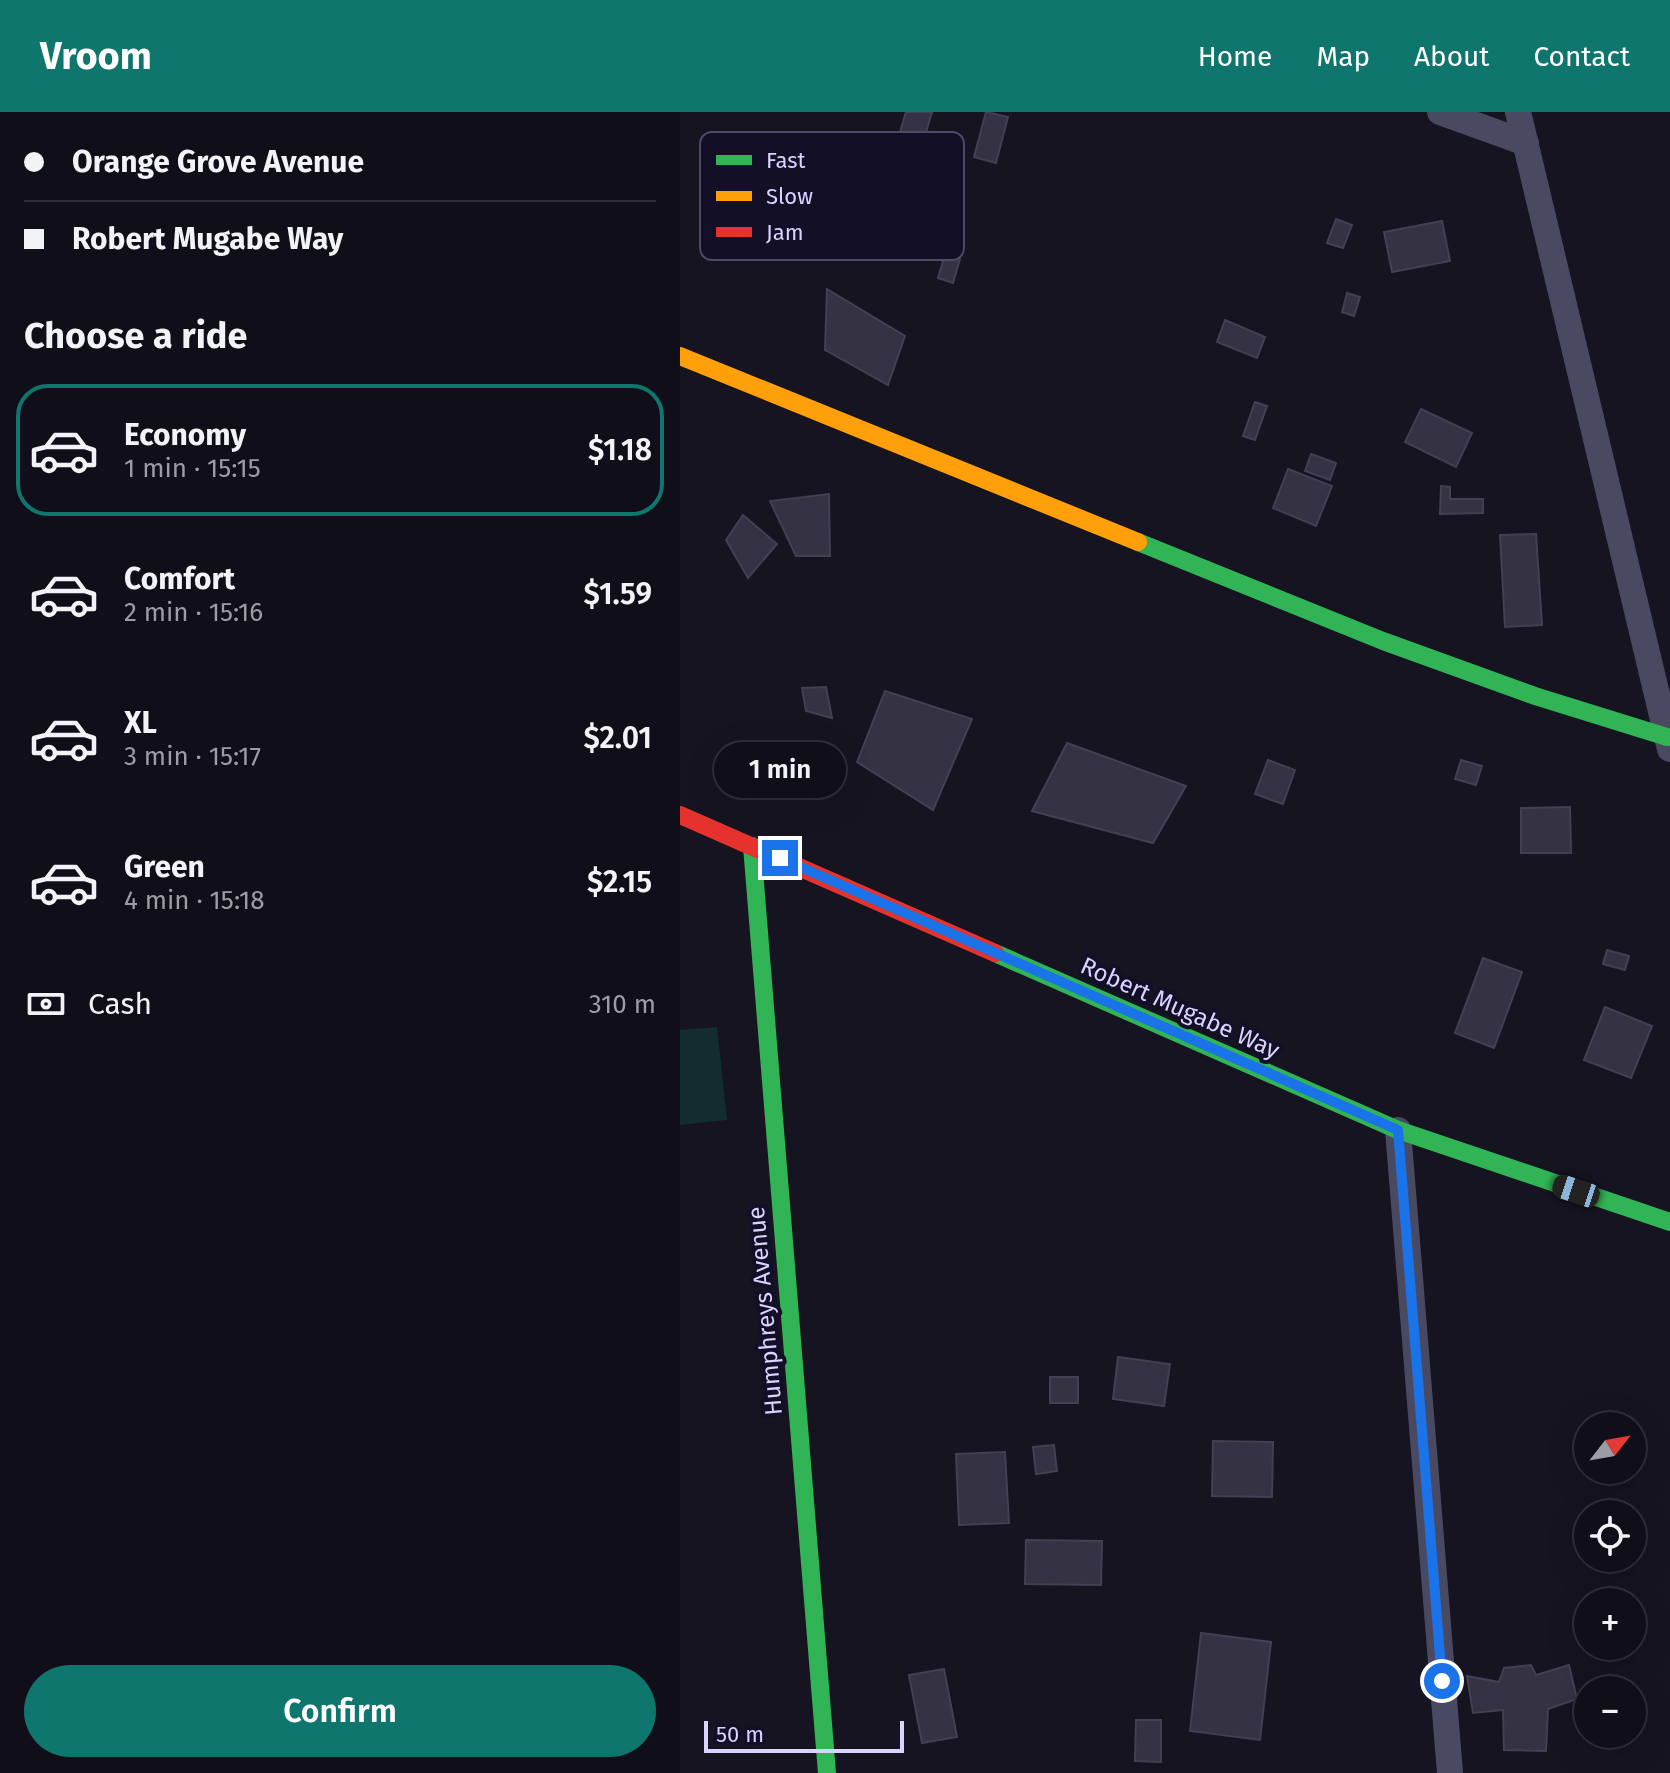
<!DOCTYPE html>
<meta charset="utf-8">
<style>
:root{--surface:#100f19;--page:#1e1d26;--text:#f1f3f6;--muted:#9c9ca2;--line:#302f38;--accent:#0f766e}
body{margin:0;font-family:"Fira Sans",sans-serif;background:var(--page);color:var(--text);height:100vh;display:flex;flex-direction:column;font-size:30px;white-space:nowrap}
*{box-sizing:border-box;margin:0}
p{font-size:26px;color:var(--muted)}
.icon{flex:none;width:44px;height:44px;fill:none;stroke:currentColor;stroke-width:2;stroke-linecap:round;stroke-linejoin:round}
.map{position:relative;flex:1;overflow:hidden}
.side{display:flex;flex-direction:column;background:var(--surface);width:680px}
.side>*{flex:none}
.hud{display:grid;align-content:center;height:176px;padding:0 24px;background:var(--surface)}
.needle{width:52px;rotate:59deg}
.buttons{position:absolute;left:894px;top:1300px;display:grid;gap:16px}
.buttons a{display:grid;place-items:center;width:72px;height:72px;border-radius:50%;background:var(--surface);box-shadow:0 8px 32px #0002,0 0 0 2px var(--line);font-size:40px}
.scale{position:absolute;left:24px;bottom:20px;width:200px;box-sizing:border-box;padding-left:8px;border:4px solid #d9d4ff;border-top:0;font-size:22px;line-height:28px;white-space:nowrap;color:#d9d4ff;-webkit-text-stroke:6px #130f26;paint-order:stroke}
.end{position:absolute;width:36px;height:36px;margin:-18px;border:10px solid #1a73e8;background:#fff;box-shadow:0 0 0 4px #fff}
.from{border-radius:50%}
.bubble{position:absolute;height:56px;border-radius:28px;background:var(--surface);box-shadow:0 8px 32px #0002,0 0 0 2px var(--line);font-size:26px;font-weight:600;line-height:56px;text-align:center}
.car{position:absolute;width:24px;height:48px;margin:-24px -12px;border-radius:10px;box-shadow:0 0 6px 2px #0007;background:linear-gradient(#222 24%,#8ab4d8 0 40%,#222 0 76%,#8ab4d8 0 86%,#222 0)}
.hud b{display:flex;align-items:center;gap:28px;height:76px;font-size:30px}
.hud b+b{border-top:2px solid var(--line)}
.hud i{width:20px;height:20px;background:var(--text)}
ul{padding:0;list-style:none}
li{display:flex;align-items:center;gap:24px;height:132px;margin:0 16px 12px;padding:0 8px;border:4px solid transparent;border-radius:32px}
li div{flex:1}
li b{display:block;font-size:30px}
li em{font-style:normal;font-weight:600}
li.on{border-color:var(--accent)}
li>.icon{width:72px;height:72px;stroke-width:1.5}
h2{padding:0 24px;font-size:36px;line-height:96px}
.pay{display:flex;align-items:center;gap:20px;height:88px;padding:0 24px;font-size:30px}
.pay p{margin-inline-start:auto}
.button{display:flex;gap:16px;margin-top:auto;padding:16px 24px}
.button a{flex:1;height:92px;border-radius:48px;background:var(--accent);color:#fff;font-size:32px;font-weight:600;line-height:92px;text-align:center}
header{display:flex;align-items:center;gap:48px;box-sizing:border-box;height:112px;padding:0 40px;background:var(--accent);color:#fff}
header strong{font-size:38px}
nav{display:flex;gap:44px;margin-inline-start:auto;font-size:28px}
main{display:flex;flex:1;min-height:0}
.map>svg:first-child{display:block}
</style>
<header>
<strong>Vroom</strong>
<nav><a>Home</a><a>Map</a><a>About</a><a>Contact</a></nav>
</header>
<main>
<section class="side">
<div class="hud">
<b><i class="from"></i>Orange Grove Avenue</b>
<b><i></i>Robert Mugabe Way</b>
</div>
<h2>Choose a ride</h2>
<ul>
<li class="on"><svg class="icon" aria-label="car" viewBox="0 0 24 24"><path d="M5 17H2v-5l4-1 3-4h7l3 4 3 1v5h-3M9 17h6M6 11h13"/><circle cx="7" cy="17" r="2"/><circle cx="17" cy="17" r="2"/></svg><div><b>Economy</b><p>1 min · 15:15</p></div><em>$1.18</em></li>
<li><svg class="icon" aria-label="car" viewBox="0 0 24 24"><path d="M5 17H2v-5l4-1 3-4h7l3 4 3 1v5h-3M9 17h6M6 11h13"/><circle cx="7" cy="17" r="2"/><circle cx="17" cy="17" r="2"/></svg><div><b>Comfort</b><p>2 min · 15:16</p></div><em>$1.59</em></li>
<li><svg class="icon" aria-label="car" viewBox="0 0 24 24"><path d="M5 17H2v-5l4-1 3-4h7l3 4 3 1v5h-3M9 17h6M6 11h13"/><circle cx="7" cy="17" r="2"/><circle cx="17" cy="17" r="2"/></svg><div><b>XL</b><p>3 min · 15:17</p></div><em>$2.01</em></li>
<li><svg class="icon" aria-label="car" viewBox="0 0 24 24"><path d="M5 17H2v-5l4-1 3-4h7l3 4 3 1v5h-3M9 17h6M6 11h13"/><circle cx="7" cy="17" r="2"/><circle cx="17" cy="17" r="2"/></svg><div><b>Green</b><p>4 min · 15:18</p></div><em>$2.15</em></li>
</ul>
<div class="pay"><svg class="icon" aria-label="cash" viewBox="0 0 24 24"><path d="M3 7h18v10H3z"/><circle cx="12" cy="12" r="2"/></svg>Cash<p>310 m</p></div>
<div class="button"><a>Confirm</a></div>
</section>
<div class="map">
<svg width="990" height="1661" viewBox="0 0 990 1661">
<rect width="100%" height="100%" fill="#161421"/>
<path fill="#132c2d" d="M37 915 47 1008 0 1013V918Z"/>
<g fill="#343243" stroke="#433f54" stroke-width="2">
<path d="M226 0H252L244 27 220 20Z"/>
<path d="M306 0 328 5 316 51 294 45Z"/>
<path d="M656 107 672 113 663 136 647 131Z"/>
<path d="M762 109 770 149 712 160 704 120Z"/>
<path d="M265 142 280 147 273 171 258 166Z"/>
<path d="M147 177 225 224 208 273 145 238Z"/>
<path d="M667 181 680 185 674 204 662 200Z"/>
<path d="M545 208 585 225 577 246 537 230Z"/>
<path d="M575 290 587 294 575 328 563 324Z"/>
<path d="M741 297 792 321 776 355 725 330Z"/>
<path d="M631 342 656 351 650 368 625 359Z"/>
<path d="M608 357 652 374 636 414 593 396Z"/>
<path d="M761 374 770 375V387H803V401L760 402Z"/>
<path d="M149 382 150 444H116L90 389Z"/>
<path d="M63 403 97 432 68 466 46 428Z"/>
<path d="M856 422 862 513 825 515 820 423Z"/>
<path d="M146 575 152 606 126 599 122 576Z"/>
<path d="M205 579 292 607 253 698 177 650Z"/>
<path d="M387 631 506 674 473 731 352 699Z"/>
<path d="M588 648 615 658 603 692 575 682Z"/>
<path d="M781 648 802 654 796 673 775 667Z"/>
<path d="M890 695 891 741H841V696Z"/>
<path d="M927 838 949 844 945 858 923 852Z"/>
<path d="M803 846 842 860 814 936 775 921Z"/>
<path d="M925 895 972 914 951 966 904 948Z"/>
<path d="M438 1245 490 1252 484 1294 433 1287Z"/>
<rect x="370" y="1265" width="28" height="26"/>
<path d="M533 1329 593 1330 592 1385 532 1384Z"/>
<path d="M374 1333 377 1359 356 1362 353 1335Z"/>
<path d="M325 1340 329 1411 279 1413 276 1342Z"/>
<path d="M346 1428 422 1429 421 1473 345 1472Z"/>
<path d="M521 1521 591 1530 580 1628 510 1619Z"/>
<path d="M851 1553 856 1563 889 1553 897 1587 868 1597 866 1639 824 1638 823 1598 793 1601 787 1564 819 1570 824 1556Z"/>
<path d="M264 1557 277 1625 242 1631 229 1563Z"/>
<path d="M456 1608H481V1650L455 1649Z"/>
</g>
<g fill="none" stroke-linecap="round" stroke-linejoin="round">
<g stroke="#4a4962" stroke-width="26">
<path d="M760 0 846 31"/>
<path d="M838 0 990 637"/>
<path d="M718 1018 770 1661"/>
</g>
<g stroke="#30b455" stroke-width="18">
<path d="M458 430 703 529 855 584 987 625"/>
<path d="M72 734 147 1661"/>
<path d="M315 841 718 1018 990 1110"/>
</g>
<path stroke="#ff9f0a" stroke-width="18" d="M0 244 458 430"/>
<path stroke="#e5322d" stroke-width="18" d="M0 703 315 841"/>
</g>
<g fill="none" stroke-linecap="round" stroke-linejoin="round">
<path stroke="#1a73e8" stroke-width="10" d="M100 746 718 1018 762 1569"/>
</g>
<g text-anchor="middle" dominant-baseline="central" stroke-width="8" stroke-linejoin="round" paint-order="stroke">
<g font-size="24" fill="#d9d4ff" stroke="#130f26">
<text transform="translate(500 896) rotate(24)">Robert Mugabe Way</text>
<text transform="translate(85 1199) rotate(-95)">Humphreys Avenue</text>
</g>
</g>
<rect x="20" y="20" width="264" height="128" rx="12" fill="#130f26" stroke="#4e4a67" stroke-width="2"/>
<rect x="36" y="43" width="36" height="10" fill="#30b455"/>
<rect x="36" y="79" width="36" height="10" fill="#ff9f0a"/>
<rect x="36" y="115" width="36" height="10" fill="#e5322d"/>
<g font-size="22" fill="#d9d4ff">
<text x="86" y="56">Fast</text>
<text x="86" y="92">Slow</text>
<text x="86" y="128">Jam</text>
</g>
</svg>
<div class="buttons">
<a><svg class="needle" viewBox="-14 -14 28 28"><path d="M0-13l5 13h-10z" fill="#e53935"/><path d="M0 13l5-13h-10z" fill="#9c9ca2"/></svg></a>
<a><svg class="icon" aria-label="locate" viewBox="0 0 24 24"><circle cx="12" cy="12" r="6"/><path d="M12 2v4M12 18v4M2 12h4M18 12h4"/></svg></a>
<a>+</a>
<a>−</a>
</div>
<div class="scale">50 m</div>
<i class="end from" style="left:762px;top:1569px"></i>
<i class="end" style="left:100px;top:746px"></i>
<div class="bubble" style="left:34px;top:630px;width:132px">1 min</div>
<i class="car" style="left:896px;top:1079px;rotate:288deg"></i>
</div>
</main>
